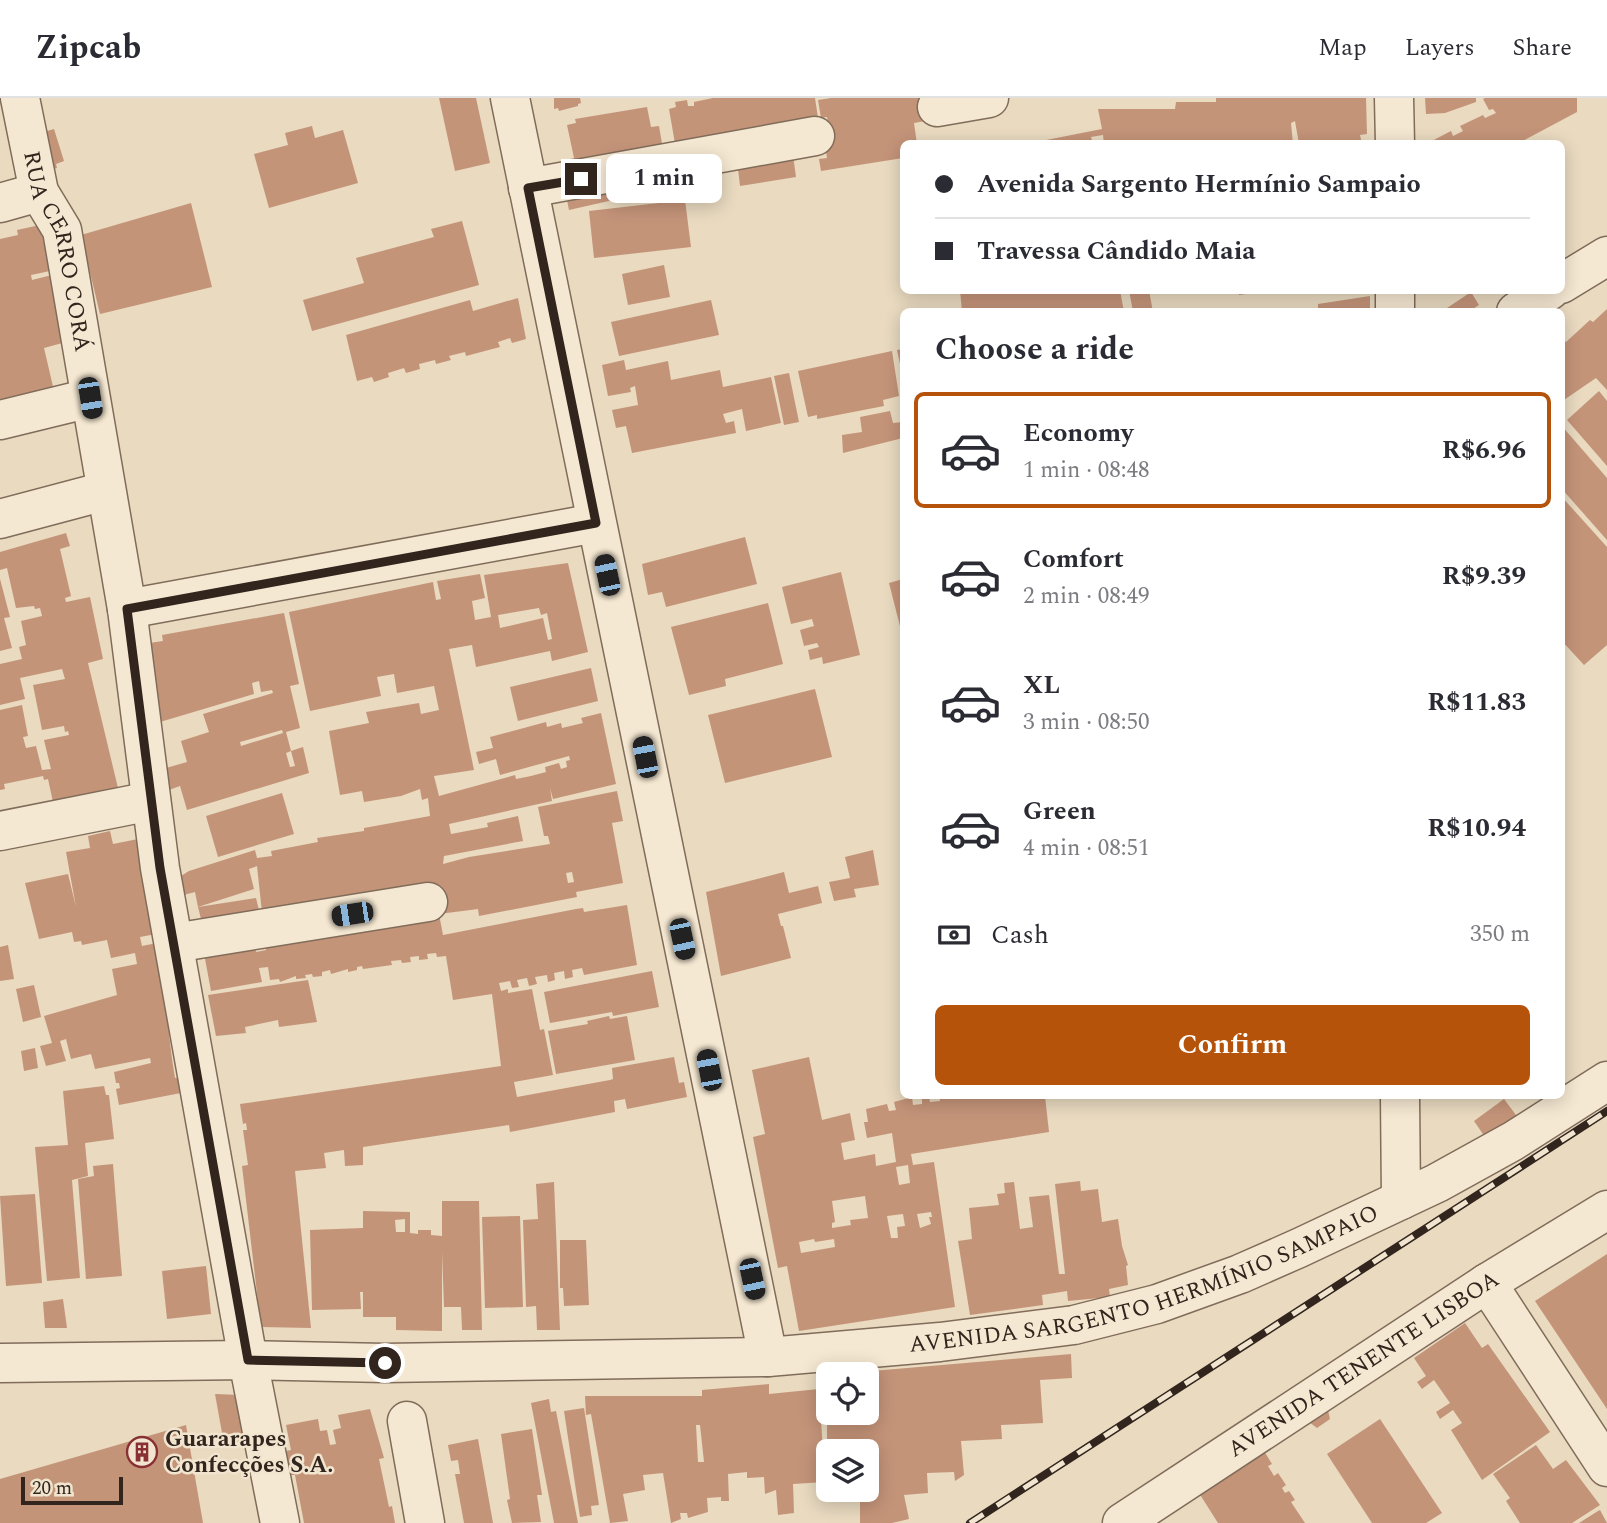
<!DOCTYPE html>
<meta charset="utf-8">
<style>
:root{--surface:#fff;--page:#f7f7f7;--text:#2b2b33;--muted:#7c7c81;--line:#e1e1e2;--accent:#b45309}
body{margin:0;font-family:Spectral,serif;background:var(--page);color:var(--text);height:100vh;display:flex;flex-direction:column;font-size:26px;white-space:nowrap}
*{box-sizing:border-box;margin:0}
p{font-size:23px;color:var(--muted)}
.icon{flex:none;width:38px;height:38px;fill:none;stroke:currentColor;stroke-width:2;stroke-linecap:round;stroke-linejoin:round}
.map{position:relative;flex:1;overflow:hidden}
.sheet{position:absolute;left:900px;top:210px;width:665px;height:791px;display:flex;flex-direction:column;background:var(--surface);border-radius:10px;box-shadow:0 4px 18px #0003}
.sheet>*{flex:none}
.guide{position:absolute;left:900px;top:42px;width:665px;height:154px;border-radius:10px;box-shadow:0 4px 18px #0003;display:grid;align-content:center;height:154px;padding:0 35px;background:var(--surface)}
.controls{position:absolute;left:816px;top:1264px;display:grid;gap:14px}
.controls a{display:grid;place-items:center;width:63px;height:63px;border-radius:10px;background:var(--surface);box-shadow:0 4px 18px #0003;font-size:35px}
.scale{position:absolute;left:21px;bottom:18px;width:102px;box-sizing:border-box;padding-left:7px;border:4px solid #31251d;border-top:0;font-size:19px;line-height:24px;white-space:nowrap;color:#31251d;-webkit-text-stroke:5px #f1e5cf;paint-order:stroke}
.end{position:absolute;width:32px;height:32px;margin:-16px;border:9px solid #31251d;background:#fff;box-shadow:0 0 0 4px #fff}
.from{border-radius:50%}
.bubble{position:absolute;height:49px;border-radius:10px;background:var(--surface);box-shadow:0 4px 18px #0003;font-size:23px;font-weight:700;line-height:49px;text-align:center}
.car{position:absolute;width:21px;height:42px;margin:-21px -10px;border-radius:9px;box-shadow:0 0 5px 2px #0007;background:linear-gradient(#222 24%,#8ab4d8 0 40%,#222 0 76%,#8ab4d8 0 86%,#222 0)}
.guide b{display:flex;align-items:center;gap:24px;height:66px;font-size:26px}
.guide b+b{border-top:2px solid var(--line)}
.guide i{width:18px;height:18px;background:var(--text)}
ul{padding:0;list-style:none}
li{display:flex;align-items:center;gap:21px;height:116px;margin:0 14px 10px;padding:0 21px;border:4px solid transparent;border-radius:10px}
li div{flex:1}
li b{display:block;font-size:26px}
li em{font-style:normal;font-weight:700}
li.selected{border-color:var(--accent)}
li>.icon{width:63px;height:63px;stroke-width:1.5}
h2{padding:0 35px;font-size:32px;line-height:84px}
.pay{display:flex;align-items:center;gap:18px;height:77px;padding:0 35px;font-size:26px}
.pay p{margin-inline-start:auto}
.primary-button{display:flex;gap:14px;margin-top:auto;padding:14px 35px}
.primary-button a{flex:1;height:80px;border-radius:10px;background:var(--accent);color:#fff;font-size:28px;font-weight:700;line-height:80px;text-align:center}
header{display:flex;align-items:center;gap:42px;box-sizing:border-box;height:98px;padding:0 35px;background:var(--surface);border-bottom:2px solid var(--line)}
header strong{font-size:33px}
nav{display:flex;gap:38px;margin-inline-start:auto;font-size:24px}
.map>svg:first-child{display:block}
</style>
<header>
<strong>Zipcab</strong>
<nav><a>Map</a><a>Layers</a><a>Share</a></nav>
</header>
<div class="map">
<svg width="1607" height="1425" viewBox="0 0 1607 1425">
<rect width="100%" height="100%" fill="#e9dac0"/>
<g fill="#c49479" fill-rule="evenodd">
<path d="M439 0H476L490 65 455 73Z"/>
<path d="M554 0H580L581 5 578 6V8L559 13 558 10 554 11Z"/>
<path d="M713 0H815L820 33 677 57 669 11 676 9 675 4 687 2 688 8H694V4Z"/>
<path d="M831 0H923L925 23 914 25 917 46H903V60L821 73 819 61 827 60 824 40 830 39 827 19 821 20 818 2Z"/>
<path d="M1216 0H1366L1367 36 1360 37 1362 46H1299L1295 23 1291 25 1293 46H1104L1103 37 1091 39 1093 46H1026L1102 31 1098 11H1175L1176 4H1216Z"/>
<path d="M1425 0H1476V4L1445 15 1426 16Z"/>
<path d="M1485 0H1577V14L1517 46H1426L1451 33 1453 38 1463 33 1460 28 1483 17 1485 20 1496 15 1493 11 1489 12 1483 1Z"/>
<path d="M647 9 651 29 659 28 664 57 570 79 566 62 574 60 567 27 576 25 575 21Z"/>
<path d="M312 28 315 40 343 32 358 85 269 110 254 56 288 47 285 35Z"/>
<path d="M54 31 64 63 56 66 57 70 44 74 37 36Z"/>
<path d="M792 50 796 79 740 88 736 54Z"/>
<path d="M685 62 692 94 654 99 653 93 569 112 564 87Z"/>
<path d="M685 102 691 149 594 160 589 113Z"/>
<path d="M191 105 212 189 100 216 81 137Z"/>
<path d="M462 123 479 187 312 233 303 202 364 185 356 160 434 139 431 131Z"/>
<path d="M40 127 50 173 31 177 32 182 52 177 66 244 44 250 55 297 0 309V141L18 137 17 132Z"/>
<path d="M664 167 670 199 628 207 622 176Z"/>
<path d="M960 192H1120L1124 214H962Z"/>
<path d="M1129 192H1149L1153 214H1133Z"/>
<path d="M1238 192H1259L1260 194 1239 197Z"/>
<path d="M1471 194 1479 207 1468 214H1441Z"/>
<path d="M1370 198V214H1313L1318 211V206Z"/>
<path d="M518 200 526 241 512 245 510 240 498 244 500 249 466 258 465 254 449 258 451 262 436 266 435 262 419 266 420 271 406 275 404 270 388 275 389 279 374 284 372 279 357 283 346 237 470 202 473 213Z"/>
<path d="M711 202 719 237 619 258 611 224Z"/>
<path d="M1607 211V292L1596 280 1561 304V239L1566 244 1590 222 1593 224Z"/>
<path d="M903 251V275H902L897 252Z"/>
<path d="M892 253 899 298 883 302 884 308 817 321V317L808 319 798 273Z"/>
<path d="M624 262 626 272 668 263 671 282 720 272 723 289 771 279 781 325 746 333 742 311 723 316 726 325 734 323 736 335 632 355 626 328 616 330 612 312 638 307 635 288 630 290 631 294 608 298 602 267Z"/>
<path d="M789 275 799 324 784 327 774 278Z"/>
<path d="M1599 293 1607 303V368L1567 322Z"/>
<path d="M890 313 893 325 903 324V340L843 355 842 337 862 334 860 319Z"/>
<path d="M1561 327 1607 380V442L1561 390Z"/>
<path d="M1561 398 1607 449V547L1584 567 1561 542Z"/>
<path d="M66 435 70 448 60 451 71 498 65 500 66 504 90 499 103 561 88 565 118 690 53 704 48 681 44 682 43 678 4 686 5 691 0 692V612L22 607 28 638 23 639 26 650 36 648 42 672 51 671 44 642 69 637 68 633 65 634 64 628 42 632 33 587 65 581 62 571 20 580 25 601 0 607V566L22 561 19 549 26 547 21 523 42 518 40 510 35 511 34 508 16 510 7 470 0 472V454Z"/>
<path d="M745 439 757 486 666 509 662 494 648 497 642 466Z"/>
<path d="M568 465 588 554 552 563 550 553 476 569 472 547 449 551 474 672 434 678 439 698 515 677 516 681 531 678 546 674 545 669 559 665 561 671 567 669 566 663 570 662 569 658 500 677 496 661 479 666 476 654 493 650 490 639 546 624 547 629 561 625 562 630 583 625 581 620 601 615 616 686 553 701 550 690 552 703 449 726 451 736 488 729 487 725 518 718 523 743 444 758 443 766 469 759 550 746 548 738H544L538 709 617 693 623 723 612 725 623 785 576 794 577 799 479 818 478 811 439 816 443 837 576 811 583 810 584 814 627 807 637 867 584 877 582 870 572 872 573 879 565 881 564 873 554 875 555 882 548 884 547 877 535 879 537 886 529 888 527 880 517 882 519 889 512 890 510 883 499 885 501 893 508 891V895L532 891 540 932 544 931 553 977 514 984 517 999 610 982 613 981 612 970 674 959 679 985 684 984 687 999 627 1011 625 1001 614 1003 615 1014 510 1034 509 1027 363 1049V1067L345 1068 344 1052 324 1055 326 1070 295 1073 311 1230 261 1229 242 1068 248 1067 243 1032H247L246 1025 243 1026 240 1006 501 968 492 896 453 902 446 858 437 859 436 855 427 856 428 861 419 862V858L410 859 411 864 402 865 401 862 391 863 392 867 363 871 362 868 357 869V872L348 874V871L331 876 330 872 322 874V878L313 879 312 876 305 877 306 880 296 881V878L280 884 279 881 270 882 268 869 259 870 262 884 211 893 203 850 254 842 256 854 266 852 257 768 249 771 254 791 198 809 195 794 180 798 176 781 189 773 255 752 257 760 272 758 271 753 318 744 317 740 364 733V730L430 718 428 700 422 702 420 691 401 698 364 704 362 693 340 697 329 633 369 625 366 614 419 605 421 616 439 612 434 588 397 595 394 576 377 579 381 598 310 613 289 514 433 484 436 502 441 501 437 483 480 476 485 500 472 503 475 522 491 519 484 477ZM539 510 541 517 547 515 552 541 548 542 543 520 500 530 498 517ZM572 774 574 784 568 785 566 775Z"/>
<path d="M841 474 860 557 823 566 822 559 810 562 808 552 819 549 817 545 804 548 800 532 814 528 812 521 791 526 782 489Z"/>
<path d="M0 481 10 519 4 520 12 550 0 553Z"/>
<path d="M903 481V536H902L889 485Z"/>
<path d="M768 505 783 566 725 581 726 588 689 597 671 529Z"/>
<path d="M284 515 299 586 290 588 300 630 286 634 291 653 286 655 290 669 295 668 291 653 303 649 309 675 187 712 180 688 169 692 166 670 187 664 181 643 209 634 203 616 273 595 272 592 261 594 259 583 252 585 254 596 160 624 149 545 163 543 162 537ZM282 632 283 635 241 648 240 644Z"/>
<path d="M591 570 598 603 518 623 510 589Z"/>
<path d="M815 591 832 659 725 685 708 617Z"/>
<path d="M282 695 294 736 218 759 206 718Z"/>
<path d="M110 733 113 746 138 741 156 836 140 839 142 848 162 844 178 934 169 936 172 961 175 980 183 979 186 994 119 1007 116 991 120 990 119 985H116L114 974 151 965 150 960 95 971 91 956 71 961 66 941 60 943 66 963 46 968 40 948 52 945 44 918 117 897 112 871 137 866 135 855 111 860 107 842 82 847 81 843 74 844 72 834 39 841 25 785 68 776 76 809 66 754 90 750 88 738Z"/>
<path d="M873 752 879 787 854 791 856 799 834 803 829 784 850 780 845 759Z"/>
<path d="M784 774 789 795 818 788 822 805 778 816 781 828H783L791 860 721 878 706 794Z"/>
<path d="M256 800 262 824 204 833 198 809Z"/>
<path d="M8 847 14 881 0 883V849Z"/>
<path d="M652 873 659 909 613 918 612 914 550 925 544 894Z"/>
<path d="M308 882 317 924 279 929 278 922 245 929 246 935 216 938 208 897Z"/>
<path d="M34 887 41 919 23 924 16 891Z"/>
<path d="M609 918 610 921 627 918 635 962 556 976 548 933 588 926 587 923Z"/>
<path d="M35 950 38 970 24 973 21 953Z"/>
<path d="M809 959 822 1022 850 1015 855 1042 841 1045 844 1062 875 1056 876 1068 896 1064 892 1035 867 1040 864 1024H868L866 1011 887 1006 889 1013 896 1012 894 1004 912 999 913 1007 922 1006V998H929L930 1004 940 1003 939 998H1045L1049 1034 911 1056 913 1067 934 1064 955 1209 799 1233 787 1168 778 1170 753 1039 765 1036 752 972ZM908 1067 910 1085 899 1087 896 1069ZM865 1098 868 1120 850 1122 851 1127 832 1130V1125L835 1124 832 1103ZM931 1114 932 1119H929L931 1126 920 1130 917 1116ZM903 1116 905 1128 897 1129 898 1140H891L887 1118ZM814 1141 815 1144 834 1141 835 1149 801 1155 799 1144Z"/>
<path d="M104 988 106 997H109L114 1041 85 1045 88 1078 72 1082 80 1180 47 1183 35 1049 68 1047 63 993Z"/>
<path d="M1504 1001 1519 1021 1487 1042 1474 1023Z"/>
<path d="M113 1066 122 1178 86 1181 78 1081 94 1078 93 1068Z"/>
<path d="M1080 1083 1081 1093 1098 1091 1102 1124 1118 1121 1122 1148 1128 1167 1126 1168 1128 1187 1109 1191 1110 1199 1068 1203 1067 1193 1042 1197 1043 1207 970 1217 958 1143 972 1141 969 1110 999 1107 997 1096 1005 1095 1004 1085 1014 1084 1020 1131 1033 1129 1029 1099 1049 1097 1059 1176H1065L1055 1086Z"/>
<path d="M554 1084 560 1232H537L536 1208 526 1209 523 1122 538 1121 536 1086Z"/>
<path d="M35 1096 42 1185 6 1188 0 1098Z"/>
<path d="M442 1103H479L482 1232H462L461 1209H444L442 1154V1233L396 1232V1219H363V1194H360L361 1211 312 1212 310 1132 363 1130V1113L410 1114V1135L418 1136V1132H431V1137L442 1138ZM405 1121V1134H396L395 1122Z"/>
<path d="M520 1118 523 1209 485 1210 482 1119Z"/>
<path d="M560 1142H586L589 1207 564 1208 563 1190H560Z"/>
<path d="M1607 1156V1311L1535 1203Z"/>
<path d="M206 1168 211 1216 167 1221 162 1173Z"/>
<path d="M63 1201 67 1230H45L43 1204Z"/>
<path d="M1465 1225 1482 1250 1488 1246 1550 1334 1482 1382 1451 1332 1462 1325 1453 1312 1440 1321 1436 1314 1450 1305 1434 1282 1422 1291 1417 1284 1426 1278 1414 1260Z"/>
<path d="M1071 1256 1072 1280 1040 1282 1043 1325 1001 1327 1002 1341 961 1343 964 1377 955 1383 954 1374 927 1375 928 1395 904 1397 909 1421 892 1425H860V1391H866V1353H827V1314H859V1321L875 1320 872 1273Z"/>
<path d="M769 1286V1296L819 1291 825 1384 793 1386 794 1415 778 1417 776 1392 765 1396 764 1379 747 1380V1374L728 1376 729 1403H721V1399L707 1400 708 1414 688 1420 687 1415H680L681 1421 671 1425 663 1375 643 1377 645 1392 623 1396 628 1423 610 1425 591 1316 586 1317 585 1298H702V1292ZM696 1327H700L704 1364H698Z"/>
<path d="M215 1296 240 1297 249 1342 224 1346Z"/>
<path d="M549 1301 551 1314 556 1313 578 1425H554L531 1305Z"/>
<path d="M584 1310 599 1407 591 1408 592 1417 580 1419 564 1313Z"/>
<path d="M370 1311 384 1360 379 1361 389 1409 392 1408 395 1425H304L295 1377H291L286 1353 291 1352 286 1327 318 1321 320 1333 327 1332 330 1347 336 1346 333 1332 341 1330 338 1317Z"/>
<path d="M1328 1312 1330 1321 1317 1330 1309 1324Z"/>
<path d="M1380 1321 1442 1415 1426 1425H1372L1327 1356Z"/>
<path d="M186 1327 203 1425H0V1381Z"/>
<path d="M532 1331 542 1397H537L541 1424 512 1425 507 1402 510 1401 501 1336Z"/>
<path d="M478 1341 493 1425H464L455 1376H460L458 1362 451 1363 448 1347Z"/>
<path d="M1536 1347 1553 1371 1566 1362 1600 1407 1572 1425H1520L1506 1403 1510 1400 1493 1376Z"/>
<path d="M1264 1353 1272 1366 1268 1368 1274 1378 1278 1375 1286 1387 1282 1390 1285 1395 1289 1393 1295 1402 1291 1404 1305 1425H1218L1199 1395Z"/>
<path d="M1600 1412 1607 1425H1579L1598 1413Z"/>
</g>
<g fill="none" stroke-linecap="round" stroke-linejoin="round">
<g stroke="#806c5a" stroke-width="41">
<g id="minor">
<path id="s1" d="M20 0 39 94 62 132 127 511 160 770 248 1262 280 1425"/>
<path d="M510 0 768 1259"/>
<path d="M1394 0 1395 46"/>
<path d="M937 9 989 0"/>
<path d="M528 90 815 38"/>
<path d="M0 105 39 94"/>
<path d="M1561 186 1607 158"/>
<path d="M1395 192V214"/>
<path d="M1516 214 1550 192"/>
<path d="M0 322 90 300"/>
<path d="M0 421 105 393"/>
<path d="M127 511 596 425"/>
<path d="M0 733 151 703"/>
<path d="M174 845 428 804"/>
<path d="M1400 998 1401 1102"/>
<path d="M1487 1185 1607 1369"/>
<path id="s2" d="M0 1265 248 1262 385 1265 768 1259 940 1244 1074 1227 1157 1206 1240 1176 1299 1150 1437 1085 1513 1043 1607 983"/>
<path d="M407 1323 425 1425"/>
<path id="s3" d="M1122 1425 1487 1185 1607 1112"/>
</g>
</g>
<use href="#minor" stroke="#f5e8d2" stroke-width="38"/>
<g stroke="#31251d" stroke-width="8">
<path id="rail" d="M970 1425 1607 1013"/>
</g>
<use href="#rail" stroke="#f1e5cf" stroke-width="5" stroke-dasharray="16" stroke-linecap="butt"/>
</g>
<g fill="none" stroke-linecap="round" stroke-linejoin="round">
<path stroke="#31251d" stroke-width="9" d="M385 1265 248 1262 160 770 127 511 596 425 528 90 581 81"/>
</g>
<defs>
<g id="building-ring" transform="scale(1.575)"><circle r="9.5" fill="#f1e5cf" stroke="#893035" stroke-width="1.5"/><path d="M-4-6H4V6H1V3H-1V6H-4ZM-2.5-4.3h1.7v1.8h-1.7ZM.8-4.3h1.7v1.8H.8ZM-2.5-1h1.7V.8h-1.7ZM.8-1h1.7V.8H.8Z" fill="#893035"/></g>
</defs>
<g fill-rule="evenodd">
<use href="#building-ring" x="142" y="1354"/>
</g>
<g text-anchor="middle" dominant-baseline="central" stroke-width="5" stroke-linejoin="round" paint-order="stroke">
<g font-size="23" fill="#31251d" stroke="#f1e5cf">
<text stroke="none"><textPath href="#s1" startOffset="159">RUA CERRO CORÁ</textPath></text>
<text stroke="none"><textPath href="#s2" startOffset="1155">AVENIDA SARGENTO HERMÍNIO SAMPAIO</textPath></text>
<text stroke="none"><textPath href="#s3" startOffset="289">AVENIDA TENENTE LISBOA</textPath></text>
</g>
<g font-size="23" font-weight="bold" fill="#31251d" stroke="#f1e5cf" text-anchor="start">
<text x="165" y="1341">Guararapes<tspan x="165" dy="26">Confecções S.A.</tspan></text>
</g>
</g>
</svg>
<div class="controls">
<a><svg class="icon" aria-label="locate" viewBox="0 0 24 24"><circle cx="12" cy="12" r="6"/><path d="M12 2v4M12 18v4M2 12h4M18 12h4"/></svg></a>
<a><svg class="icon" aria-label="layers" viewBox="0 0 24 24"><path d="M12 4l9 5-9 5-9-5zM3 14l9 5 9-5"/></svg></a>
</div>
<div class="scale">20 m</div>
<i class="end from" style="left:385px;top:1265px"></i>
<i class="end" style="left:581px;top:81px"></i>
<div class="bubble" style="left:606px;top:56px;width:116px">1 min</div>
<i class="car" style="left:90px;top:300px;rotate:171deg"></i>
<i class="car" style="left:607px;top:477px;rotate:348deg"></i>
<i class="car" style="left:645px;top:659px;rotate:349deg"></i>
<i class="car" style="left:352px;top:816px;rotate:261deg"></i>
<i class="car" style="left:682px;top:841px;rotate:168deg"></i>
<i class="car" style="left:709px;top:972px;rotate:349deg"></i>
<i class="car" style="left:752px;top:1181px;rotate:168deg"></i>
<div class="guide">
<b><i class="from"></i>Avenida Sargento Hermínio Sampaio</b>
<b><i></i>Travessa Cândido Maia</b>
</div>
<section class="sheet">
<h2>Choose a ride</h2>
<ul>
<li class="selected"><svg class="icon" aria-label="car" viewBox="0 0 24 24"><path d="M5 17H2v-5l4-1 3-4h7l3 4 3 1v5h-3M9 17h6M6 11h13"/><circle cx="7" cy="17" r="2"/><circle cx="17" cy="17" r="2"/></svg><div><b>Economy</b><p>1 min · 08:48</p></div><em>R$6.96</em></li>
<li><svg class="icon" aria-label="car" viewBox="0 0 24 24"><path d="M5 17H2v-5l4-1 3-4h7l3 4 3 1v5h-3M9 17h6M6 11h13"/><circle cx="7" cy="17" r="2"/><circle cx="17" cy="17" r="2"/></svg><div><b>Comfort</b><p>2 min · 08:49</p></div><em>R$9.39</em></li>
<li><svg class="icon" aria-label="car" viewBox="0 0 24 24"><path d="M5 17H2v-5l4-1 3-4h7l3 4 3 1v5h-3M9 17h6M6 11h13"/><circle cx="7" cy="17" r="2"/><circle cx="17" cy="17" r="2"/></svg><div><b>XL</b><p>3 min · 08:50</p></div><em>R$11.83</em></li>
<li><svg class="icon" aria-label="car" viewBox="0 0 24 24"><path d="M5 17H2v-5l4-1 3-4h7l3 4 3 1v5h-3M9 17h6M6 11h13"/><circle cx="7" cy="17" r="2"/><circle cx="17" cy="17" r="2"/></svg><div><b>Green</b><p>4 min · 08:51</p></div><em>R$10.94</em></li>
</ul>
<div class="pay"><svg class="icon" aria-label="cash" viewBox="0 0 24 24"><path d="M3 7h18v10H3z"/><circle cx="12" cy="12" r="2"/></svg>Cash<p>350 m</p></div>
<div class="primary-button"><a>Confirm</a></div>
</section>
</div>
